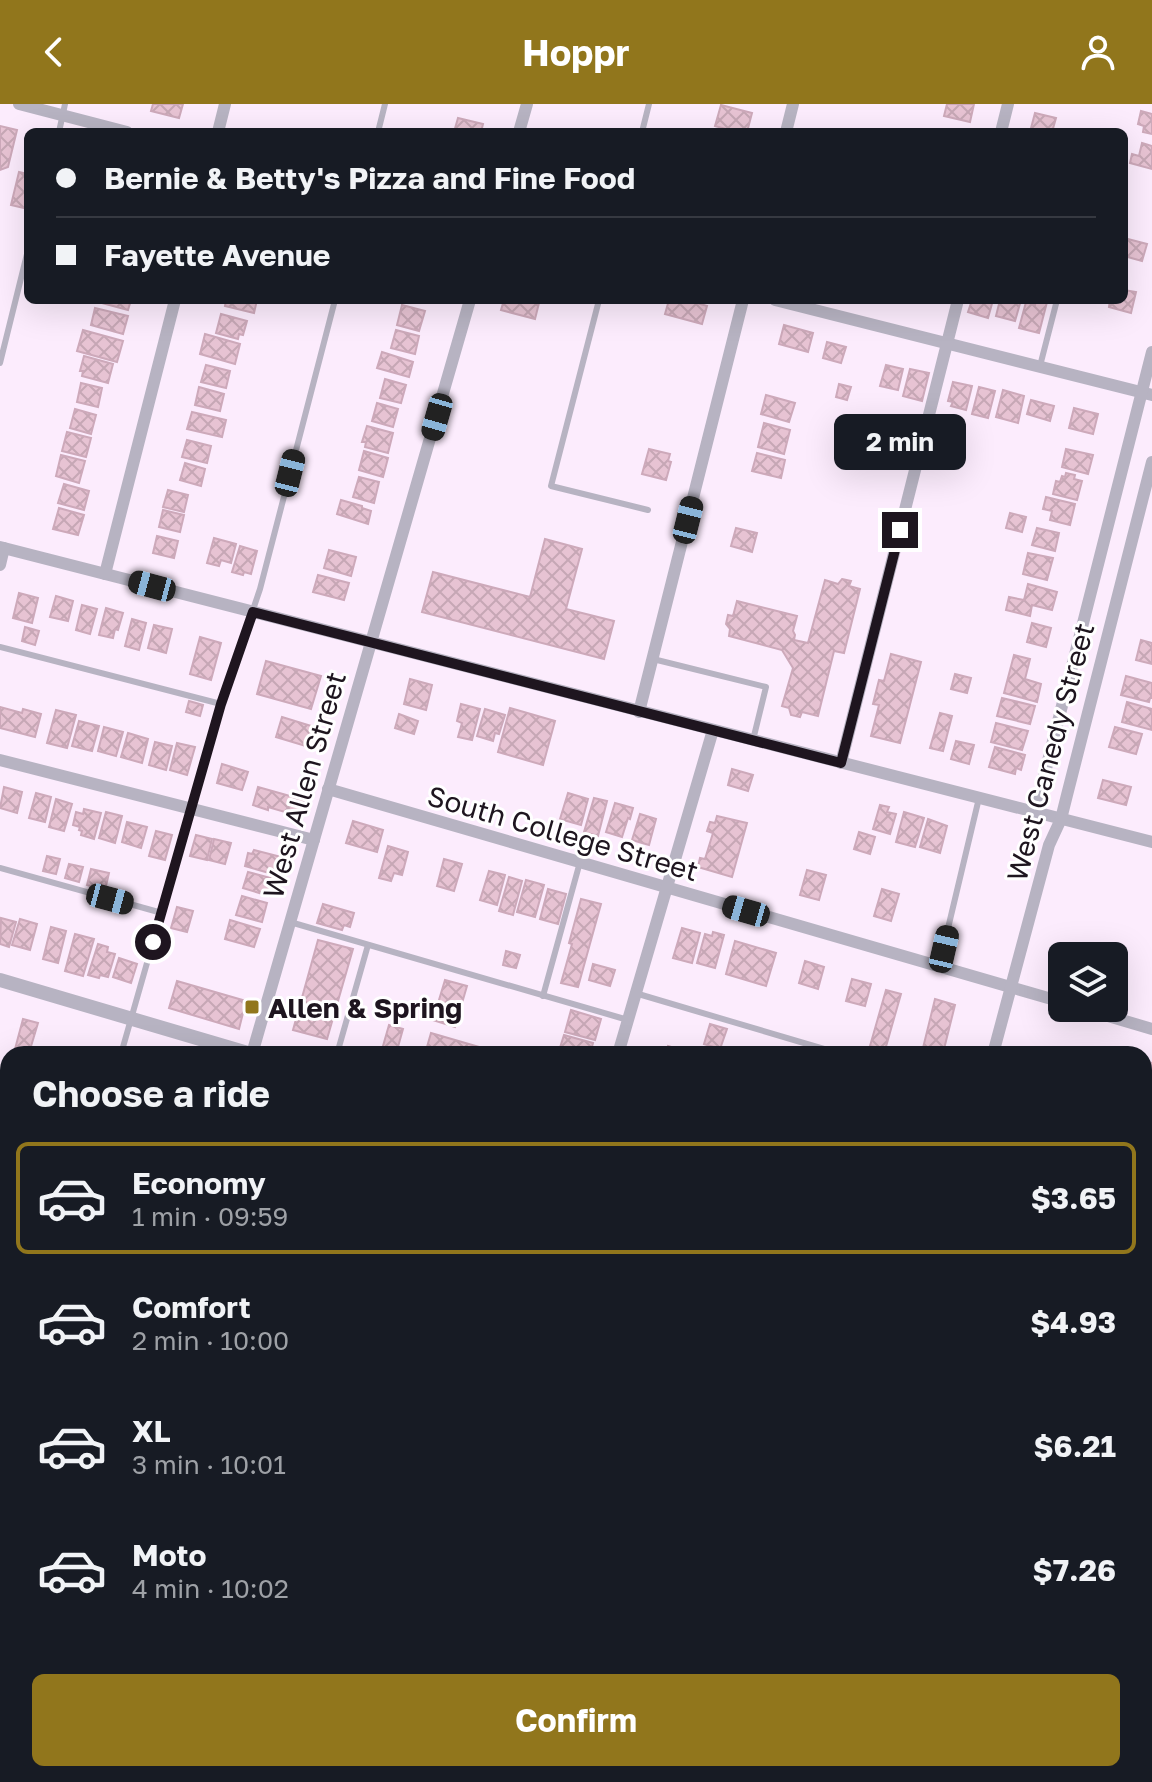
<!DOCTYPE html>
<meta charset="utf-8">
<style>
:root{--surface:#171b24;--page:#20242c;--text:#f1f3f6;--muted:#9ea1a6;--line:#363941;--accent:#91761c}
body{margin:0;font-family:"Golos Text",sans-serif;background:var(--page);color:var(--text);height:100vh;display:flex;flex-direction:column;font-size:30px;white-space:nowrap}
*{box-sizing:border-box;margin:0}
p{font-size:26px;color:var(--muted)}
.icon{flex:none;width:44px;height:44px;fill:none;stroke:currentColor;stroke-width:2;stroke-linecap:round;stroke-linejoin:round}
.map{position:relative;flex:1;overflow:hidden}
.sheet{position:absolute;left:0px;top:942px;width:1152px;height:736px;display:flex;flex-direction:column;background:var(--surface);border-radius:24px 24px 0 0;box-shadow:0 8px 32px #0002}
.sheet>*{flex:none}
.hud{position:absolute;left:24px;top:24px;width:1104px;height:176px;border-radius:12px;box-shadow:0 8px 32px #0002;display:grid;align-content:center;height:176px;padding:0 32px;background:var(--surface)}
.buttons{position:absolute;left:1048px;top:838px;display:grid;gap:16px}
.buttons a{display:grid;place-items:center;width:80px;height:80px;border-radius:12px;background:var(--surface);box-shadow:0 8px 32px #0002;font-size:40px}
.end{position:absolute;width:36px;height:36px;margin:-18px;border:10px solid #1e151f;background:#fff;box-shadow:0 0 0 4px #fff}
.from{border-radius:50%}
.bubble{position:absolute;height:56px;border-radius:12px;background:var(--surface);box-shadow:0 8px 32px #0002;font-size:26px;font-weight:700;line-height:56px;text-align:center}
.car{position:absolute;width:24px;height:48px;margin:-24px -12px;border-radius:10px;box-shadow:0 0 6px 2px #0007;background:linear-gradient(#222 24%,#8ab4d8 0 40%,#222 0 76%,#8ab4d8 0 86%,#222 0)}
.hud b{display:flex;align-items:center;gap:28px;height:76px;font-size:30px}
.hud b+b{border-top:2px solid var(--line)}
.hud i{width:20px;height:20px;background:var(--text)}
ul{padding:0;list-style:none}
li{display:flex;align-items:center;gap:24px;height:112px;margin:0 16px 12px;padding:0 16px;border:4px solid transparent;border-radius:12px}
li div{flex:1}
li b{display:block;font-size:30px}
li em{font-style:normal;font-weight:700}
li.on{border-color:var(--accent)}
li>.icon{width:72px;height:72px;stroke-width:1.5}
h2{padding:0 32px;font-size:36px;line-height:96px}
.action{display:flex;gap:16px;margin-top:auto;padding:16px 32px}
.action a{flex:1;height:92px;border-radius:12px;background:var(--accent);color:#fff;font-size:32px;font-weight:700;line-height:92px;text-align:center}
header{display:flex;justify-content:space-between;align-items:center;height:104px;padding:0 32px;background:var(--accent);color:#fff;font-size:36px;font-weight:700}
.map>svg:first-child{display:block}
</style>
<header><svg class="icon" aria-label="back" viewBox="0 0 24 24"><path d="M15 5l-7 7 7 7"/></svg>Hoppr<svg class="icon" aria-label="person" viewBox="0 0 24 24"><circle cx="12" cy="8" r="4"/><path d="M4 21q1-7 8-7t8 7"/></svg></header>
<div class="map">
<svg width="1152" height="1678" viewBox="0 0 1152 1678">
<defs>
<pattern id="building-cross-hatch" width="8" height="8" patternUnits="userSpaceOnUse" patternTransform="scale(2)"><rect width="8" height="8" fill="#e7c3d3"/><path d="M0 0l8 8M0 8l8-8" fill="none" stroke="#c6a7b5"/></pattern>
</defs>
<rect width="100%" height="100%" fill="#fcecfd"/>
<g fill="url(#building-cross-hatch)" stroke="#cda9ba" stroke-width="2">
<path d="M153 0H183L179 14 151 7Z"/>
<path d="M947 0H974L970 18 944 12Z"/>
<path d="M721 1 752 9 747 28H737L715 22Z"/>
<path d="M1141 7 1152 10V30L1143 28 1144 22 1138 20Z"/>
<path d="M1035 9 1056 14 1052 28H1030Z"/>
<path d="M458 14 483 20 481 28H454Z"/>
<path d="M0 22 17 26 8 63 0 66Z"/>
<path d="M1142 39 1152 42V65L1130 59 1132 50 1139 52Z"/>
<path d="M19 68 28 70V105L11 101Z"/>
<path d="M1124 134 1147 140 1142 157 1124 152Z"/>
<path d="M1124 186 1136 188 1131 209 1109 203 1110 196H1124Z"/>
<path d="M103 196H131L128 206 102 199Z"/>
<path d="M226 196H257L254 209 225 202Z"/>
<path d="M504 196H530L539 199 535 215 501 206Z"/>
<path d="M669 196H687L707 202 702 220 665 210Z"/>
<path d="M972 196H993L988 214 968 208Z"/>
<path d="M1000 196H1021L1015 217 996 212Z"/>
<path d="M1036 196 1047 198 1039 229 1019 224 1026 198 1035 201Z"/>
<path d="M402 201 425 207 419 227 397 221Z"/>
<path d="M95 204 128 212 123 230 91 221Z"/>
<path d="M221 210 247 217 243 231 239 230 238 235 216 229Z"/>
<path d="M784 221 813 229 808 248 779 240Z"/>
<path d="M83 226 123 237 117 258 77 247Z"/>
<path d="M396 226 419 232 415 250 391 244Z"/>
<path d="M205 230 240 240 235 260 200 250Z"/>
<path d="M827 238 846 243 841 259 823 254Z"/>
<path d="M382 248 413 258 409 273 377 264Z"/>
<path d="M84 252 113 260 108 279 82 272 83 267H80Z"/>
<path d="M206 261 230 267 226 284 201 278Z"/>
<path d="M886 261 903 265 898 286 880 282Z"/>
<path d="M910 265 929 269 922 297 903 292Z"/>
<path d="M385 275 406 281 401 299 380 294Z"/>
<path d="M953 278 972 282 966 306 951 302 953 298 948 297Z"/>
<path d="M81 279 102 284 98 303 77 298Z"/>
<path d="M839 280 851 283 847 296 836 293Z"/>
<path d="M199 283 224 290 220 307 195 301Z"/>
<path d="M979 283 995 287 988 314 972 310Z"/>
<path d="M1003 286 1024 292 1018 319 996 313Z"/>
<path d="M766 291 795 299 789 318 761 310Z"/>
<path d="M1031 296 1054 302 1050 317 1027 310Z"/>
<path d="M377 299 398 305 393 323 372 317Z"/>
<path d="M1074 304 1098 310 1093 330 1069 324Z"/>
<path d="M75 305 96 311 91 330 70 324Z"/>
<path d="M192 308 226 316 222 333 187 325Z"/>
<path d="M764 319 790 326 784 350 758 343Z"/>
<path d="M367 322 393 329 388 349 365 343 366 338H362Z"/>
<path d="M67 328 91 334 86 353 62 347Z"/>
<path d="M187 336 211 342 207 359 182 353Z"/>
<path d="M649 345 670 350 668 357 671 358 666 376 642 370Z"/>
<path d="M1066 345 1093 351 1088 370 1062 363Z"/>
<path d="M364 347 388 354 383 373 359 366Z"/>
<path d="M757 349 785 356 781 374 752 367Z"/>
<path d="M61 351 85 357 79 379 56 372Z"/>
<path d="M185 359 205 365 201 382 180 376Z"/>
<path d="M1066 369 1075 371 1074 375 1082 377 1077 396 1053 390 1056 377 1060 378 1062 372 1065 373Z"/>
<path d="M359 373 379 378 374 399 353 393Z"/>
<path d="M64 380 89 387 84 406 58 399Z"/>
<path d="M168 386 188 391 184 408 163 403Z"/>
<path d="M1046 393 1075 400 1070 421 1050 416 1052 407 1043 405Z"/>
<path d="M341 396 362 402V404L371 407 368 420 337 410Z"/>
<path d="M59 404 84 411 78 431 53 425Z"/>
<path d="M163 406 184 411 180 428 159 423Z"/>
<path d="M1010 409 1026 413 1022 428 1006 424Z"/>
<path d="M736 424 757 429 752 448 731 442Z"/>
<path d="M1037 424 1059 429 1055 447 1032 441Z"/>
<path d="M157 432 178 437 174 454 153 449Z"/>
<path d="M214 434 236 440 231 459 221 456 219 462 207 459Z"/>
<path d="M545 435 582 445 566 505 614 517 604 555 422 508 433 468 530 493Z"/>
<path d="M240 442 257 447 251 470 244 468 243 471 232 468Z"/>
<path d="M329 446 356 453 351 472 324 464Z"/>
<path d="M1028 449 1053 454 1047 476 1023 470Z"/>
<path d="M318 471 349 479 344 496 313 488Z"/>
<path d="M842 475 851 477 849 482 860 485 844 549 834 547 818 612 802 608 800 613 791 611 789 604 782 602 793 564 782 546 729 532 730 525 726 520 728 511 733 512 737 497 797 512 793 527 795 531 794 536 808 539 825 476 838 480Z"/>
<path d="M1028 480 1057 488 1052 506 1032 501 1030 512 1006 506 1009 493 1024 496Z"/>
<path d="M19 489 38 494 32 519 13 514Z"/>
<path d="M56 492 73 497 68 517 50 513Z"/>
<path d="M82 501 97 505 90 530 76 526Z"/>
<path d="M106 504 123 509 118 526 115 525 113 534 99 531Z"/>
<path d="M132 515 146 519 139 546 125 542Z"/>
<path d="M1032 519 1051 524 1046 543 1027 538Z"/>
<path d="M154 521 172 525 166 549 148 544Z"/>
<path d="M25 523 39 527 35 541 22 537Z"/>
<path d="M200 533 221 539 211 576 190 570Z"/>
<path d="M1141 536 1152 539V560L1136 556Z"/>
<path d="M891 550 921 558 900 639 871 632 879 601 873 600 879 576 884 577Z"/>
<path d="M1014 551 1030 555 1025 575 1041 580 1037 598 1004 589Z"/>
<path d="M266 557 321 572 311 605 257 590Z"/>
<path d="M955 570 971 574 967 589 951 585Z"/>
<path d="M1126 572 1152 579V594H1150L1149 598 1121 591Z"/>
<path d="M410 575 432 581 426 606 404 600Z"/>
<path d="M1002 594 1035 602 1030 620 997 612Z"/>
<path d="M189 597 203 601 200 612 186 608Z"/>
<path d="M1127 598 1152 605V626L1122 618Z"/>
<path d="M461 600 480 605 472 636 458 633 462 619 457 617Z"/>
<path d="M0 603 22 609 23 605 41 610 35 633 0 624Z"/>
<path d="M510 604 555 617 543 661 498 648Z"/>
<path d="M485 605 505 611 499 630 495 629 493 637 477 632Z"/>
<path d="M56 606 76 611 67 644 47 639Z"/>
<path d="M940 609 952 612 943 647 930 644Z"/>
<path d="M399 610 418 617 414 630 395 624Z"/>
<path d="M282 613 324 626 319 646 276 633Z"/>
<path d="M79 617 99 622 92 647 72 642Z"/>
<path d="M996 619 1028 627 1022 646 991 638Z"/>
<path d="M104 623 123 628 116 652 98 647Z"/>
<path d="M1115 623 1142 630 1136 650 1109 643Z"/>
<path d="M128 629 148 635 142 659 121 653Z"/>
<path d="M956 637 974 641 969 660 951 655Z"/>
<path d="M155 638 172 642 166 666 149 661Z"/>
<path d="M177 639 195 643 187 671 170 666Z"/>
<path d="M995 643 1025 651 1021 666 1016 664 1015 670 989 663Z"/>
<path d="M222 660 248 668 242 686 217 679Z"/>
<path d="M732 665 753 671 748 687 728 681Z"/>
<path d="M1103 676 1131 683 1126 701 1098 694Z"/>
<path d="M4 683 22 688 17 709 0 704Z"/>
<path d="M258 683 304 696 299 712 268 703V706L253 701Z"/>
<path d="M36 689 51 693 45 718 29 714Z"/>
<path d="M568 689 588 695 581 721 560 715Z"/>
<path d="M594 694 607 697 598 732 584 728Z"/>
<path d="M56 695 72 700 64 727 49 723Z"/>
<path d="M615 699 633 704 630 715 628 714 622 733 606 728Z"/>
<path d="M880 701 889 703 887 708 896 710 890 730 873 725Z"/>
<path d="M84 705 101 709 94 735 81 731 82 727 79 726 80 723 73 721 76 708 83 710Z"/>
<path d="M106 708 122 712 115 739 99 734Z"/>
<path d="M904 708 924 714 915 743 896 738Z"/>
<path d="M640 710 656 715 649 741 632 736Z"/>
<path d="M717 712 747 719 732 773 698 763 700 754 705 755 713 729 707 727 710 718 715 719Z"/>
<path d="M928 715 947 722 940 749 920 743Z"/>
<path d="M353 717 383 726 377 748 346 739Z"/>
<path d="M127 718 147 723 141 744 122 738Z"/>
<path d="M156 727 172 731 165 756 149 752Z"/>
<path d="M859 728 875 733 870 750 854 745Z"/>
<path d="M196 731 212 735 207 756 190 752Z"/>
<path d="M214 735 231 739 225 760 209 756Z"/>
<path d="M388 742 408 748 402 771 394 769 391 777 379 774Z"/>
<path d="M254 746 281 753 276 771 245 762 248 749 252 750Z"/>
<path d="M47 752 60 755 56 770 43 767Z"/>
<path d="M444 755 462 760 454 787 437 782Z"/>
<path d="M69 760 83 763 79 778 65 774Z"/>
<path d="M91 765 109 769 105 786 87 781Z"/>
<path d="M807 766 826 771 819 796 800 791Z"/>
<path d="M489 767 505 771 497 801 480 796Z"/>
<path d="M248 768 274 775 269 792 243 784Z"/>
<path d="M509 773 522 777 513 811 499 807Z"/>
<path d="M526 776 544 781 535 813 517 808Z"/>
<path d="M548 785 566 790 558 820 540 815Z"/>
<path d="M882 785 899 790 891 817 874 812Z"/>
<path d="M242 792 267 799 262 818 236 811Z"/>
<path d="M581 795 601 800 578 883 561 879 572 840 569 839Z"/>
<path d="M323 800 354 809 350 823 344 821 342 826 317 819Z"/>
<path d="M177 803 193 807 187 828 171 824Z"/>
<path d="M1 814 16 818 9 843 0 840Z"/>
<path d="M20 815 37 820 30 846 12 841Z"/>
<path d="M230 816 260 825 254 843 225 835Z"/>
<path d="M51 823 66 827 58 859 43 855Z"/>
<path d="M682 824 700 829 692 859 673 854Z"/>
<path d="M713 828 724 831 715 864 697 859 705 830 712 832Z"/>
<path d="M75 830 94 835 83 872 65 867Z"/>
<path d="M318 836 353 845 327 935 293 926Z"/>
<path d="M735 837 776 849 766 882 726 870Z"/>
<path d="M98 840 108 843 107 848 115 850 108 873 100 871 99 874 88 871Z"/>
<path d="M506 847 520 851 516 864 503 861Z"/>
<path d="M119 854 137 860 131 879 113 873Z"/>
<path d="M805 857 824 863 818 885 799 879Z"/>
<path d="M593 860 615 866 610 882 589 876Z"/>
<path d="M852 875 871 880 865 902 846 897Z"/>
<path d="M445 876 467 882 455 923 433 916Z"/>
<path d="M177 877 246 897 239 925 169 904Z"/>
<path d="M886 886 901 890 885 946 870 942Z"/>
<path d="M935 895 955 901 943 949 923 944Z"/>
<path d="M571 906 601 915 595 936 565 928Z"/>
<path d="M23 915 38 919 29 949 15 945Z"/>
<path d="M710 920 727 925 720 945 704 940Z"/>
<path d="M389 921 403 925 396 950 381 949Z"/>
<path d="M431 929 486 945 485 950H425Z"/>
<path d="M564 931 593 939 590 950H558Z"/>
<path d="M668 942 691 949V950H653L655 945 666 948Z"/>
<path d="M1144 957 1152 959V1012L1146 1034H1144Z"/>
<path d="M0 1125 8 1127V1165L2 1163 0 1168Z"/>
<path d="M1149 1233 1152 1234V1278L1144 1276V1250Z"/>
<path d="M1144 1325 1152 1328V1400L1144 1398Z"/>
<path d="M1 1395 8 1397V1430L0 1428Z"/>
<path d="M0 1649 8 1651V1670H22L20 1678 0 1675Z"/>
<path d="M893 1670H930L928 1678H891Z"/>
</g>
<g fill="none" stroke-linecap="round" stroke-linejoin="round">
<g stroke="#b7b3c2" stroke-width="6">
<path d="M59 28 65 0"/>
<path d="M378 28 385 0"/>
<path d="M642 28 649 0"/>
<path d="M599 196 551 382 648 406"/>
<path d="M0 259 28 146"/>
<path d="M1040 262 1057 196"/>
<path d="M0 543 221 600"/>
<path d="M653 555 766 583 753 636"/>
<path d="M0 764 162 809"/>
<path d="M290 818 628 916"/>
<path d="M939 862 979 694"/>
<path d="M635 889 841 950"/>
<path d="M543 892 580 758"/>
<path d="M121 950 221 600 260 485 335 196"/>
<path d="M337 950 368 841"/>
<path d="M0 994 8 996"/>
<path d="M1144 1055 1152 1058"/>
<path d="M0 1210 8 1213"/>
<path d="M1144 1224 1148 1211"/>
<path d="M0 1488 8 1490"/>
<path d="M0 1638 8 1640"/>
<path d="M111 1670 139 1678"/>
<path d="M630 1670 657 1678"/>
</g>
<g stroke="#b7b3c2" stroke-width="12">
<path d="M19 0 127 28"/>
<path d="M218 28 225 0"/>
<path d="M519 28 527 0"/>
<path d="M786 28 793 0"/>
<path d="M1001 28 1008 0"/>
<path d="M775 196 1152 291"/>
<path d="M0 443 1152 738"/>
<path d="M0 461 4 444"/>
<path d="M105 470 175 196"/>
<path d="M639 608 743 196"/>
<path d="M0 656 314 736"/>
<path d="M841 659 958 196"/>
<path d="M328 685 1062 898"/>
<path d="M1035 708 1152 248"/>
<path d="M1081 904 1152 925"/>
<path d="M252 950 470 196"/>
<path d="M618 950 713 626"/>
<path d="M993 950 1049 741 1061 715 1067 691 1152 358"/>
<path d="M0 1101 8 1103"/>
<path d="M0 1608 8 1610"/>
<path d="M210 1670 237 1678"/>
<path d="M42 1678 44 1670"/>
<path d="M409 1678 411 1670"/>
<path d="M776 1678 778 1670"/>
</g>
<g stroke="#b7b3c2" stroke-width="14">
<path d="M0 876 251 950"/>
<path d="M1144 1210 1152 1213"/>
<path d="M1143 1678 1152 1650"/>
</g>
<g stroke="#9a94aa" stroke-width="16">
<path d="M0 1347 8 1349"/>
<path d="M1104 1670 1132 1678"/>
</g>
<g stroke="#554a56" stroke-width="4">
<path d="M0 1618 8 1621"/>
<path d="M177 1670 204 1678"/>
</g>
</g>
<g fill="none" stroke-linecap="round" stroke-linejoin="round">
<path stroke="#1e151f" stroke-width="10" d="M153 838 221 600 253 508 841 659 900 426"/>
</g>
<rect fill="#91761c" stroke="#fff" stroke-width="3" x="244" y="895" width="16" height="16" rx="4"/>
<g text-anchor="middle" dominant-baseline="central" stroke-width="6" stroke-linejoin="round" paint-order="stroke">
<g font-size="28" fill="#1e151f" stroke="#fff">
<text transform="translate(1050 648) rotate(-75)">West Canedy Street</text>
<text transform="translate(304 681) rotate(-74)">West Allen Street</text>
<text transform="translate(563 729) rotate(16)">South College Street</text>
</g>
<g font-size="28" font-weight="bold" fill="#1e151f" stroke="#fff" text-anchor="start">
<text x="268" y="903">Allen &amp; Spring</text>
</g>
</g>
</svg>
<div class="buttons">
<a><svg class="icon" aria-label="layers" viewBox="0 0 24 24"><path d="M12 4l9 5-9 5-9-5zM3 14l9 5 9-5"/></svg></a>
</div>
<i class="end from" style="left:153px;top:838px"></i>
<i class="end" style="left:900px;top:426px"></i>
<div class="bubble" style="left:834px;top:310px;width:132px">2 min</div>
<i class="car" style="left:437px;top:313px;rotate:196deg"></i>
<i class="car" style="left:290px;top:369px;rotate:14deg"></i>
<i class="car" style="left:688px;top:416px;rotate:14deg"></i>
<i class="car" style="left:152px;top:482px;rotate:285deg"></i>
<i class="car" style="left:110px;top:795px;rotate:105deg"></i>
<i class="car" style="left:746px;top:807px;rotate:286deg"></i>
<i class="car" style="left:944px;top:845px;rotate:13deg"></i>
<div class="hud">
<b><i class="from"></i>Bernie &amp; Betty's Pizza and Fine Food</b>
<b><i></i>Fayette Avenue</b>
</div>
<section class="sheet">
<h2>Choose a ride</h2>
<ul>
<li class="on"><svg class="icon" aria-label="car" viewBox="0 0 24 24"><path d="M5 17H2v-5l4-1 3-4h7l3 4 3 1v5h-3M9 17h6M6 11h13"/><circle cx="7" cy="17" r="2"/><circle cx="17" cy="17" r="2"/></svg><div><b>Economy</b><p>1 min · 09:59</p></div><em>$3.65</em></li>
<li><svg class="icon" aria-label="car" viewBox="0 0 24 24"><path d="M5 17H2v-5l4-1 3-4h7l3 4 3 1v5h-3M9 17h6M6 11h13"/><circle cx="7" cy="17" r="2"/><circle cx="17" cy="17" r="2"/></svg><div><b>Comfort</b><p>2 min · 10:00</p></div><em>$4.93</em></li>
<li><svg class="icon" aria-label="car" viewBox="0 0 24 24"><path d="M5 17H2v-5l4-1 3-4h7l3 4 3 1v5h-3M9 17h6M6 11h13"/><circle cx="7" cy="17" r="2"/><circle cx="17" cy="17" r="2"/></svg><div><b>XL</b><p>3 min · 10:01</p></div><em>$6.21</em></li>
<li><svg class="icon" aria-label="car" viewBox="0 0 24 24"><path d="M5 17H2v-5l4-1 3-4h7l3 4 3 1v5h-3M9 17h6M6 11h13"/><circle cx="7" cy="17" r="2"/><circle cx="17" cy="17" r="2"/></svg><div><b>Moto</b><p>4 min · 10:02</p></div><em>$7.26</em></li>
</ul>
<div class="action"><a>Confirm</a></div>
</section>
</div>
